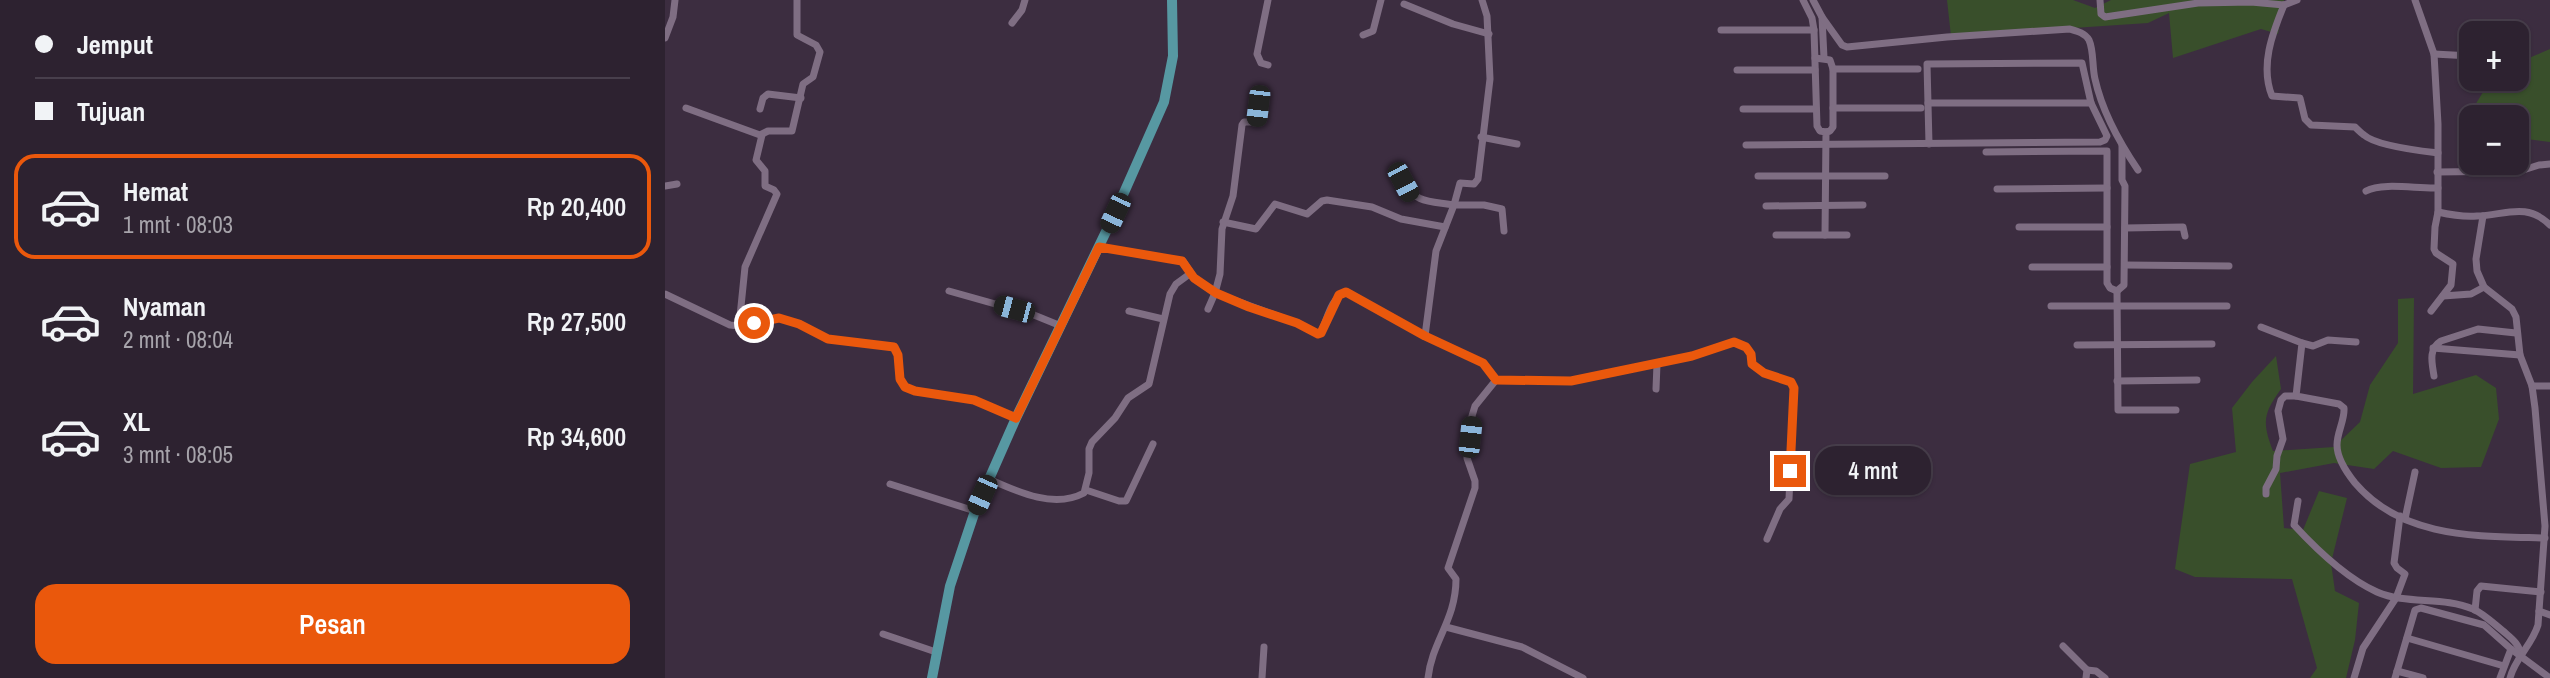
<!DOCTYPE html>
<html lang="id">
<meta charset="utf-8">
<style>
:root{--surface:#2d2230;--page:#392f3c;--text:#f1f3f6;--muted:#a7a4ab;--line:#483f4c;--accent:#ea580c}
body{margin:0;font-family:"Archivo Narrow",sans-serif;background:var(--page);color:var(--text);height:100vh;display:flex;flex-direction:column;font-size:26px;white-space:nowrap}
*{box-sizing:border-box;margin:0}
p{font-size:23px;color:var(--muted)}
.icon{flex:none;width:38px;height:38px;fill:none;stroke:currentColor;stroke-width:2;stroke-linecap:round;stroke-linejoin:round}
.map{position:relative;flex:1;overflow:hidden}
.drawer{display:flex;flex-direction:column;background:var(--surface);width:665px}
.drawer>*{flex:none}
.top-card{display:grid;align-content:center;height:154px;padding:0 35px;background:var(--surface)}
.tools{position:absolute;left:1794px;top:21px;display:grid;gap:14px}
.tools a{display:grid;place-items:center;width:70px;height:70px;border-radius:14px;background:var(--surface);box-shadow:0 2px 5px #0004,0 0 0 2px var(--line);font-size:35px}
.end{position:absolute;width:32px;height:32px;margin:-16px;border:9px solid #ea580c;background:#fff;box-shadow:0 0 0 4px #fff}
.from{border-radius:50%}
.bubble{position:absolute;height:49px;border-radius:21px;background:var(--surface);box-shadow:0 2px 5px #0004,0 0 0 2px var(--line);font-size:23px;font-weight:600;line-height:49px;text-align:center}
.car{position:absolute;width:21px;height:42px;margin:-21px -10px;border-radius:9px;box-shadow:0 0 5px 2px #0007;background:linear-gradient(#222 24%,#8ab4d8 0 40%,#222 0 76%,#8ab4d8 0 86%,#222 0)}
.top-card b{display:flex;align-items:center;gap:24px;height:66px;font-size:26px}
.top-card b+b{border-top:2px solid var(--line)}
.top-card i{width:18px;height:18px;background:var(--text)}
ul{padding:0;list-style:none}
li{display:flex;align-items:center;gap:21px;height:105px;margin:0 14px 10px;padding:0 21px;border:4px solid transparent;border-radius:21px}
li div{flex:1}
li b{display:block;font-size:26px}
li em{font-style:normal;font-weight:600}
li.active{border-color:var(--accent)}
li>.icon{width:63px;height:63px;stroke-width:1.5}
.primary-button{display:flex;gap:14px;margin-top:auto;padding:14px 35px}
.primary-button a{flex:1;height:80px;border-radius:21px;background:var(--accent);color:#fff;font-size:28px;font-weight:600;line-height:80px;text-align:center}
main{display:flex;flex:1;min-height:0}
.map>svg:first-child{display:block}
</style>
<main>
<section class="drawer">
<div class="top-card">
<b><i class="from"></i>Jemput</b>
<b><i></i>Tujuan</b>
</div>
<ul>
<li class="active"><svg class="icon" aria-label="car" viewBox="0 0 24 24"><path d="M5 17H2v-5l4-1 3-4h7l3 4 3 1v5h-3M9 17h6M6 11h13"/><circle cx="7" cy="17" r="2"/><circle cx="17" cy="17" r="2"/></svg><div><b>Hemat</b><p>1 mnt · 08:03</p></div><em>Rp 20,400</em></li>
<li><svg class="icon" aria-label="car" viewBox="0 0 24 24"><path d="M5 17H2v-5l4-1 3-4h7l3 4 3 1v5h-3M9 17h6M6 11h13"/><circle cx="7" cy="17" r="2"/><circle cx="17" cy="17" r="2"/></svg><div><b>Nyaman</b><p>2 mnt · 08:04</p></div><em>Rp 27,500</em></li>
<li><svg class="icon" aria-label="car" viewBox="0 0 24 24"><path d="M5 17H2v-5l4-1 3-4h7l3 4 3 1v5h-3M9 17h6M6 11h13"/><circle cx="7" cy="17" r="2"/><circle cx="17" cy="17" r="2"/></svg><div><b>XL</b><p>3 mnt · 08:05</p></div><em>Rp 34,600</em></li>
</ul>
<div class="primary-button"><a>Pesan</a></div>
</section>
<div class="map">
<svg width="1885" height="678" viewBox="0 0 1885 678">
<rect width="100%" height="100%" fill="#3c2d40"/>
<g fill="#394f2b">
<path d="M1282 0H1408L1430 8 1446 0H1619L1613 34 1596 29 1508 58 1504 13 1483 23 1286 36Z"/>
<path d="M1885 49V142L1862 139 1852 133V117H1821L1807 110 1826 79H1852V63Z"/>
<path d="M1749 298 1748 394 1811 375 1831 388 1834 419 1816 467 1776 468 1728 451 1709 469 1669 463 1615 473 1619 528 1638 530 1654 491 1682 498 1666 563 1670 591 1694 603 1690 640 1681 678H1645L1652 668 1627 579 1530 577 1510 569 1525 464 1571 452 1567 408 1587 382 1611 356 1616 389C1598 414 1597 422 1608 451L1669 447 1695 422 1705 385 1733 343V299Z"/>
</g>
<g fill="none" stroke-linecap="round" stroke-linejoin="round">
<g stroke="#7f6e83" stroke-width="7">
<path d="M603 0 592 54 596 63 603 65"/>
<path d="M1138 0 1147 18 1149 30 1152 126 1155 131 1161 132 1160 235"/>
<path d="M1148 0 1157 17 1159 58"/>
<path d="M1435 0 1436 14 1440 17 1533 3 1586 2 1619 5 1632 0"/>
<path d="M1750 0 1769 54 1773 124V212L1770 227 1769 249 1771 253 1788 264 1786 285 1766 311"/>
<path d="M739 4 788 24 824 34"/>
<path d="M1619 5C1607 34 1595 66 1607 96L1635 98 1640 119 1646 125 1690 127C1693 130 1696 133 1699 135 1711 146 1756 151 1773 153"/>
<path d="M1157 17 1177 45 1182 47 1282 37 1405 29C1412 31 1420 33 1424 40 1429 51 1427 67 1430 79 1437 111 1454 142 1473 170"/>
<path d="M347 23 357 10 360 0"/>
<path d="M1056 30H1149"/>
<path d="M698 35 708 31 716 0"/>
<path d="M0 38 8 17 10 0"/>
<path d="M1769 54 1806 56"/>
<path d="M1150 58 1165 60 1168 69V127L1165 131 1161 132"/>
<path d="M1168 69H1253"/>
<path d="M1072 70H1150"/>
<path d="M1263 103H1426"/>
<path d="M21 108 95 135 103 131H127L138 84 148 77 155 52 151 45 132 35V0"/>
<path d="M1168 108H1256"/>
<path d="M95 109 98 98 103 94 136 98"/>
<path d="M1078 109H1151"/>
<path d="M816 137 852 144"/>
<path d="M1081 145 1435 142 1440 140 1442 136 1426 103 1417 63 1262 64 1264 144"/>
<path d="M1321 152 1442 151V283L1445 288 1452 291 1459 285 1460 186 1457 180V146"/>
<path d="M1772 172 1855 171 1874 165 1885 164"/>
<path d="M1093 176H1220"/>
<path d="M739 182C750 204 767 201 789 205L795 183 809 184 813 179 825 79 822 16 817 0"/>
<path d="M0 186 12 184"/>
<path d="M1332 189 1442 188"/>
<path d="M1701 191C1718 182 1752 189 1773 188"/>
<path d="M1101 206 1198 205"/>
<path d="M1773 212C1786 215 1799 217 1812 216 1840 215 1862 202 1885 225"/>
<path d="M1818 216 1811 259 1812 271 1819 287 1847 309 1851 317 1855 355 1867 386 1870 408 1880 526 1873 625C1867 645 1850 658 1845 678"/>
<path d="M558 222 591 229 610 204 642 214 657 201 662 200 707 207 736 219 780 227"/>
<path d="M1354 227H1442"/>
<path d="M1460 228 1518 227 1520 236"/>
<path d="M1111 235H1182"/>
<path d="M434 247 518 261 529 278 550 293 632 323 653 334 656 333C662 319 667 296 681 292L760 336 818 363 831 380 906 381 1027 356 1069 342 1081 347 1086 354 1087 364 1099 373 1126 382 1129 388 1124 499 1115 509 1102 539"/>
<path d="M1460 265 1564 266"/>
<path d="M1367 267H1442"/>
<path d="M284 291 369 315 396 326"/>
<path d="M1452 291 1453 410H1511"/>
<path d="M0 294 65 325 74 326 114 318 134 324 163 339 229 347 233 355 235 379 241 387 250 391 309 400 351 418"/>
<path d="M1778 296 1806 294 1819 287"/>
<path d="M1386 306H1562"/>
<path d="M543 309 550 293 555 274 557 229 568 196 577 125 579 122H590L593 106"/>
<path d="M464 311 498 319"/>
<path d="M74 326 80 267 112 194 109 190 100 186V171L91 160 97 135"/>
<path d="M1596 327 1637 343 1631 396 1674 404 1679 408C1680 420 1672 432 1672 445 1672 458 1682 473 1690 483 1738 539 1812 536 1880 538"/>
<path d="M760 336 771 251 789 205H819L837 209 839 231"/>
<path d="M1637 343 1648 346 1663 340 1691 342"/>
<path d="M1412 345 1547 344"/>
<path d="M1768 348 1855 355"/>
<path d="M1769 376C1767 363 1763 349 1776 341L1813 329 1851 333"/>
<path d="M1452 381 1532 380"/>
<path d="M1867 386H1885"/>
<path d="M991 389 992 364"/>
<path d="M324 479C353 492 389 509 419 493L424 473V449L427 442 450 418 463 398 484 384 505 294 511 284 526 273"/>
<path d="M225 484 310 511"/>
<path d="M421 490 454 501H461L488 444"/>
<path d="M1601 494V488L1611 469 1612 456 1618 439 1613 411 1616 400 1620 396H1631"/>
<path d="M1633 501 1629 525C1652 550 1681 578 1712 592 1742 605 1778 596 1808 609 1819 614 1828 623 1838 631 1846 638 1855 644 1856 656"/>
<path d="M1740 519 1750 472"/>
<path d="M1810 610 1812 591 1816 586 1876 592"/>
<path d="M1874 611 1885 615"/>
<path d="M781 627 857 647 918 678"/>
<path d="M218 634 271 652"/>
<path d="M1742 638 1839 666"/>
<path d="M1398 646 1422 670 1421 678"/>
<path d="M1422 670 1431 671 1440 678"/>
<path d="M1732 671 1758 678"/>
<path d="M597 678 599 647"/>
<path d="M763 678C767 641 791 620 791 579L783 568 810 488V481L802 458 807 416 810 406 831 380"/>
<path d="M1689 678 1698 648 1731 598 1740 574 1732 568 1729 563 1735 516"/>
<path d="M1730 678 1750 610 1756 608 1819 625 1846 649 1885 678"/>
<path d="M1835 678 1846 649"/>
</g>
<path stroke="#5798a2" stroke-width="10" d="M267 678 285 586 310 511 351 418 450 213 499 102 508 56 507 0"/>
</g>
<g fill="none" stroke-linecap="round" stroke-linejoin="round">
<path stroke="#ea580c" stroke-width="9" d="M89 323 114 318 134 324 163 339 229 347 233 355 235 379 240 387 250 391 309 400 351 418 434 247 517 261 529 278 551 293 584 307 632 323 653 334 656 333 674 295 681 292 760 336 818 363 831 380 906 381 1027 356 1069 342 1081 347 1086 354 1087 364 1099 373 1126 382 1129 388 1125 471"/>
</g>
</svg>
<div class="tools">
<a>+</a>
<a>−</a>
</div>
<i class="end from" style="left:89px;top:323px"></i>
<i class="end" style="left:1125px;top:471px"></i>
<div class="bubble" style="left:1150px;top:446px;width:116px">4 mnt</div>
<i class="car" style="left:593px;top:106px;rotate:187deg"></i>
<i class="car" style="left:738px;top:182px;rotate:152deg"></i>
<i class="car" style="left:450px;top:213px;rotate:205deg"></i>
<i class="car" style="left:349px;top:309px;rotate:285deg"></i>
<i class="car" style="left:805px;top:437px;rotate:6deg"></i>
<i class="car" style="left:317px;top:495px;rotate:204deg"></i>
</div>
</main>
